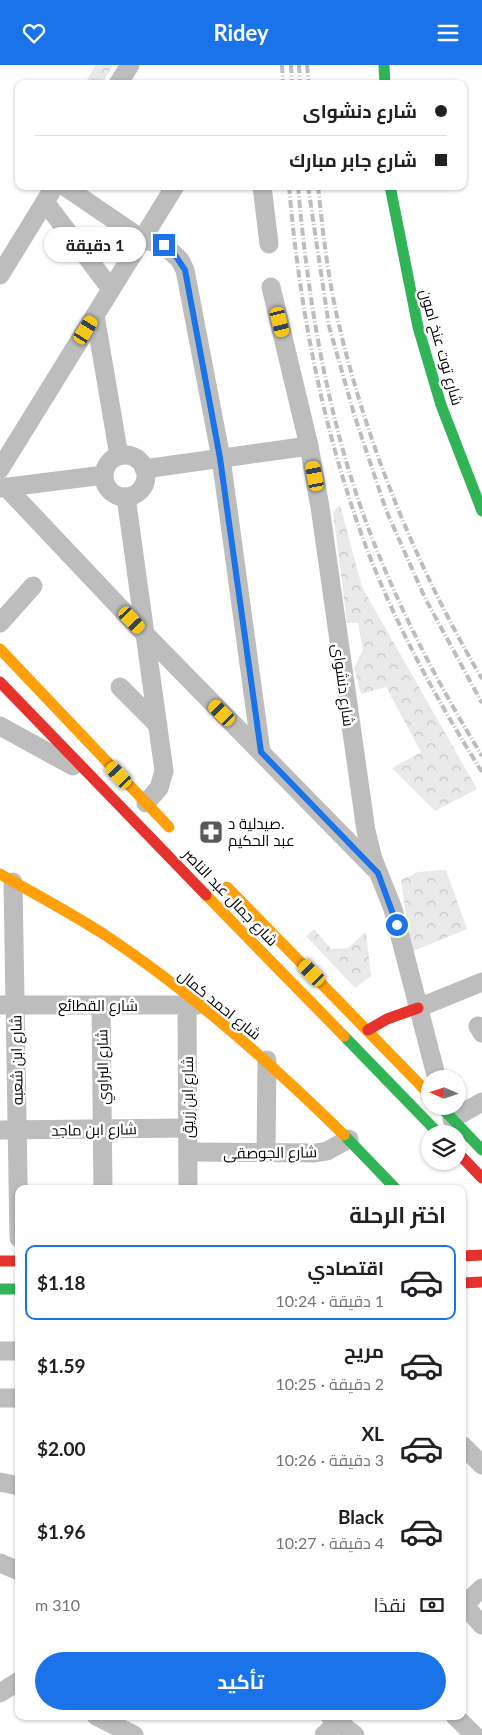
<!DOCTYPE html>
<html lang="ar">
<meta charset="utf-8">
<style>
:root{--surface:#fff;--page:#f6f6f6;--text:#202124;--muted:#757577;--line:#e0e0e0;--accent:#1a73e8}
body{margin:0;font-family:Lato,Cairo,sans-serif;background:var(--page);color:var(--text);direction:rtl;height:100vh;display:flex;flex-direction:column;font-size:19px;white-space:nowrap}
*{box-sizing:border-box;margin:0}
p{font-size:16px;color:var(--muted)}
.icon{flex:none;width:28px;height:28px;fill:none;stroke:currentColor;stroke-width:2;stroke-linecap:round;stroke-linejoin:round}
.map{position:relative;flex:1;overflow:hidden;direction:ltr}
.panel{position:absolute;left:15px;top:1120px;width:451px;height:535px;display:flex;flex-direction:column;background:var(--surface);border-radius:10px;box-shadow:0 1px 4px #0004;direction:rtl}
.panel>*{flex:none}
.hud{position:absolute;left:15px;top:15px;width:452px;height:110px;border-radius:10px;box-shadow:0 1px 4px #0004;direction:rtl;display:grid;align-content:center;height:110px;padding:0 20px;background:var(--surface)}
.needle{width:32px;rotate:273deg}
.tools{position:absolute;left:421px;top:1005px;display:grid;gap:10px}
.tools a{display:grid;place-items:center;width:45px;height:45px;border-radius:50%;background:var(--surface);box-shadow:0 1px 4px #0004;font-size:25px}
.end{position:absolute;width:22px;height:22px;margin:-11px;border:6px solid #1a73e8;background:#fff;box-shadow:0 0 0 2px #fff}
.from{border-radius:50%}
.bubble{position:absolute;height:35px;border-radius:18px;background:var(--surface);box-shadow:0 1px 4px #0004;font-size:16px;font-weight:700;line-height:35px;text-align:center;direction:rtl}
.car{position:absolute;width:15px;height:30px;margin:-15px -8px;border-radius:6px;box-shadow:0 0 4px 1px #0007;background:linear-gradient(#f5c518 24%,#345 0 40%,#f5c518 0 76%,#345 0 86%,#f5c518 0)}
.hud b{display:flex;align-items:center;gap:18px;height:48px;font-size:19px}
.hud b+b{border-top:1px solid var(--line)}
.hud i{width:12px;height:12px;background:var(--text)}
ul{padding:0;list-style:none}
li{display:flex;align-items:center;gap:15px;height:75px;margin:0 10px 8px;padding:0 10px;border:2px solid transparent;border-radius:10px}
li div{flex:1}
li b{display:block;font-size:19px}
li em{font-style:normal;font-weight:700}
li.current{border-color:var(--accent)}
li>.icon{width:45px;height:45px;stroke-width:1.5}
h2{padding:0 20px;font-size:22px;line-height:60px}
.pay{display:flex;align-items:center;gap:12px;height:55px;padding:0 20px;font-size:19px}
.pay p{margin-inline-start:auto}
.action{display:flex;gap:10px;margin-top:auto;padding:10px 20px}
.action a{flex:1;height:58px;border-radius:30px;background:var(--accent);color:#fff;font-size:20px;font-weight:700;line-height:58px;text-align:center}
header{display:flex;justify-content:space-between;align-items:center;height:65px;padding:0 20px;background:var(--accent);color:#fff;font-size:22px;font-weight:700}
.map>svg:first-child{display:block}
</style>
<header><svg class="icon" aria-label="menu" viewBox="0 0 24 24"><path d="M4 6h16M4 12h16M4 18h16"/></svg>Ridey<svg class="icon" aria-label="heart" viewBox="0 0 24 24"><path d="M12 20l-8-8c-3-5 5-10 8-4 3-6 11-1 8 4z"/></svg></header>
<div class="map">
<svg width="482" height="1670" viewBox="0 0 482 1670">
<defs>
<pattern id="forest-crowns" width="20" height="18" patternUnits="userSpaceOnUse" patternTransform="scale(1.25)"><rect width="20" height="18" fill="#e9e9e9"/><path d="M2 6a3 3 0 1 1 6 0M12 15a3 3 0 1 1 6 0" fill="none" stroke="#c6c6c6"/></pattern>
</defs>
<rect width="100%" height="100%" fill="#fff"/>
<g fill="url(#forest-crowns)">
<path d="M96 0H113L102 19H96L87 14Z"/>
<path d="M340 440 362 522 477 724 435 746 392 703 421 687 386 622 361 629 354 603 363 585 358 558H347L333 446Z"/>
<path d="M446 805 467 864 411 887 401 815 418 807Z"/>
<path d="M314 864 331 884 348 883 366 867 371 911 355 923 306 871Z"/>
</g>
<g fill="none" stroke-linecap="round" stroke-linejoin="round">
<g stroke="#bdbdbd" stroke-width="19">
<path d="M118 19 130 0"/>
<path d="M64 121 142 174 164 180 180 195 185 205 221 393 261 687"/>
<path d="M262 121 269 179"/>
<path d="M45 137 111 224"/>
<path d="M0 210 51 127"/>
<path d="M271 222 309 381 320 442 366 766 373 794 393 844 437 1014"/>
<path d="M95 250 119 391"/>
<circle cx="125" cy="411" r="21"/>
<path d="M0 404 175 121"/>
<path d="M144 404 309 381"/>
<path d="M6 422 144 568 374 803"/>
<path d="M0 423 104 410"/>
<path d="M126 432 164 706 159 723 146 738"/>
<path d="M0 558 33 521"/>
<path d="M120 622 158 660"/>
<path d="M0 661 73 701"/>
<path d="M13 817 19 1173"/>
<path d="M0 940H197"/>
<path d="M101 940 103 1124"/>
<path d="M187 940 188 1124"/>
<path d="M418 943 482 917"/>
<path d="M478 961 482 968"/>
<path d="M452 1054 482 1037"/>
<path d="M0 1065 188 1063"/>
<path d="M188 1087 315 1088 327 1086 349 1074"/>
<path d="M266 1087 267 995"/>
<path d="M0 1286H19"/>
<path d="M0 1333H19"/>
<path d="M462 1380 482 1400"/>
<path d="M0 1417 19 1421"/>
<path d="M0 1498 19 1506"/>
<path d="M462 1538 482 1560"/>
<path d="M462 1542 482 1523"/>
<path d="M0 1628 19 1616"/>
<path d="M96 1651 134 1670"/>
<path d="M330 1651 355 1670"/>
<path d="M455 1651 474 1670"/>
<path d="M324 1670 344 1651"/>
</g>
<g stroke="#30b455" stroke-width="11">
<path d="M384 0 385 19"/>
<path d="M390 121 418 262 441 340 482 446"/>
<path d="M344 971 439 1069"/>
<path d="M440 1041 482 1085"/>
<path d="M344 1070 396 1124"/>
<path d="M0 1224H19"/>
</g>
<g stroke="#ff9f0a" stroke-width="11">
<path d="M0 584 169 762"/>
<path d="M0 809C35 829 71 848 105 870 191 927 271 998 344 1070"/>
<path d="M227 822 430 1030"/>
<path d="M206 830 344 971"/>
</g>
<g stroke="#e5322d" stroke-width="11">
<path d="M0 617 206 830"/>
<path d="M368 965 387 954 418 943"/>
<path d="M458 1088 482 1113"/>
<path d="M462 1191 482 1190"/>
<path d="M0 1196H19"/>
<path d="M462 1218 482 1217"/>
</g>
<g stroke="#bdbdbd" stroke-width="4" stroke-dasharray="8 2.5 1 2.5" stroke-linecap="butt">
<path d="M282 0 283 19"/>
<path d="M291 0 292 19"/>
<path d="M299 0 300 19"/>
<path d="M307 0 309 19"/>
<path d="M289 121C299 239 321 356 361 468 391 552 435 632 482 707"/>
<path d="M298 121C308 237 328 356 369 465 399 544 438 619 482 691"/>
<path d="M308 121 329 261 354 349 386 445 425 533 482 638"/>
<path d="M318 121C323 168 328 214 339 260 368 383 418 505 482 614"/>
</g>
</g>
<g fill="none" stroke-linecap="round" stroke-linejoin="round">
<path stroke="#1a73e8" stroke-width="6" d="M164 180 173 187 185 205 220 393 261 687 378 808 397 860"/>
</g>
<defs>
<g id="pharmacy-square" transform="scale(1.25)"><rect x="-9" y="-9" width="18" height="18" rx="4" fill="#595959" stroke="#fff"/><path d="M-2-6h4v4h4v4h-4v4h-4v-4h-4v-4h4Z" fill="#fff"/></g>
</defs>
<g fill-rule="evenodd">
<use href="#pharmacy-square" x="211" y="767"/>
</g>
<g text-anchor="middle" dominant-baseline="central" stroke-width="5" stroke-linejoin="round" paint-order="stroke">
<g font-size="15" fill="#000" stroke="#fff">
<text transform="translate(442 282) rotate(74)">شارع توت عنخ امون</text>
<text transform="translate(344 620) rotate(82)">شارع دنشواى</text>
<text transform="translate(231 832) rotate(46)">شارع جمال عبد الناصر</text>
<text transform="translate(220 939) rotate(39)">شارع احمد كمال</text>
<text x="98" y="940">شارع القطائع</text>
<text transform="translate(16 995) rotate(-91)">شارع ابن شعبه</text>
<text transform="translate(102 1002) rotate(-91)">شارع البراوي</text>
<text transform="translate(187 1032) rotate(-90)">شارع ابن زريق</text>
<text transform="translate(94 1064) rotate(-1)">شارع ابن ماجد</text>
<text transform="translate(270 1087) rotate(-1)">شارع الجوصقى</text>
</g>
<g font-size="15" fill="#000" stroke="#fff" text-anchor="start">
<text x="228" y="758">صيدلية د.<tspan x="228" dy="17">عبد الحكيم</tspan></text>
</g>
</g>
</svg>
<div class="tools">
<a><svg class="needle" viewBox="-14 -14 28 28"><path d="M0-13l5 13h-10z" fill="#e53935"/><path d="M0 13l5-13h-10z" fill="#757577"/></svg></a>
<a><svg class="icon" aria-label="layers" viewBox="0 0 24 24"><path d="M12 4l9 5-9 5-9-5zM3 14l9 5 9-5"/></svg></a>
</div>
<i class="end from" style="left:397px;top:860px"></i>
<i class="end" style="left:164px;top:180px"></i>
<div class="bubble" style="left:44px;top:162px;width:102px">1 دقيقة</div>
<i class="car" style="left:280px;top:257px;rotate:166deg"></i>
<i class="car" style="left:86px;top:265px;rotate:32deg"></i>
<i class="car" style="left:315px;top:411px;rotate:349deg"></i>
<i class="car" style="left:132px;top:555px;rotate:137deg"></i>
<i class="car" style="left:222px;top:648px;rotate:315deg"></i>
<i class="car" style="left:119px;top:710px;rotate:317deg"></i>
<i class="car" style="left:312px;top:908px;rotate:316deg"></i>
<div class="hud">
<b><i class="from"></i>شارع دنشواى</b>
<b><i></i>شارع جابر مبارك</b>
</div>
<section class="panel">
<h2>اختر الرحلة</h2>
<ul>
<li class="current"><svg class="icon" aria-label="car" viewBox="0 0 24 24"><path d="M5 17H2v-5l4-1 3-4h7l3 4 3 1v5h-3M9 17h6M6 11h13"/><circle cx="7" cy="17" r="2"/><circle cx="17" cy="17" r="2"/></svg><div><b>اقتصادي</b><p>1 دقيقة · 10:24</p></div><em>$1.18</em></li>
<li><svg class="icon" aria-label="car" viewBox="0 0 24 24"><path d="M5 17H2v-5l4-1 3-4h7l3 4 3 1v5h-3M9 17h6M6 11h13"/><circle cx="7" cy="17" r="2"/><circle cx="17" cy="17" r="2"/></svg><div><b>مريح</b><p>2 دقيقة · 10:25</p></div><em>$1.59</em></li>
<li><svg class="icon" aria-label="car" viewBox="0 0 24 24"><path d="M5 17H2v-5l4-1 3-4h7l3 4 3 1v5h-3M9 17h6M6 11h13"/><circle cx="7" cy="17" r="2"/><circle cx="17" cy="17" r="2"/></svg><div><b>XL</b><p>3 دقيقة · 10:26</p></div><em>$2.00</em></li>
<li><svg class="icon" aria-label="car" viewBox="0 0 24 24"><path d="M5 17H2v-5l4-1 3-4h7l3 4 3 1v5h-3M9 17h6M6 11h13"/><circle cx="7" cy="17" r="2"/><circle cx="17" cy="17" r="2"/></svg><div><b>Black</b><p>4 دقيقة · 10:27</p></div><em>$1.96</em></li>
</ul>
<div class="pay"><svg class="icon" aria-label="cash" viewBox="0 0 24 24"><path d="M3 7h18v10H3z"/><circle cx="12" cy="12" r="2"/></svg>نقدًا<p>310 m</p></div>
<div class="action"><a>تأكيد</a></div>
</section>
</div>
